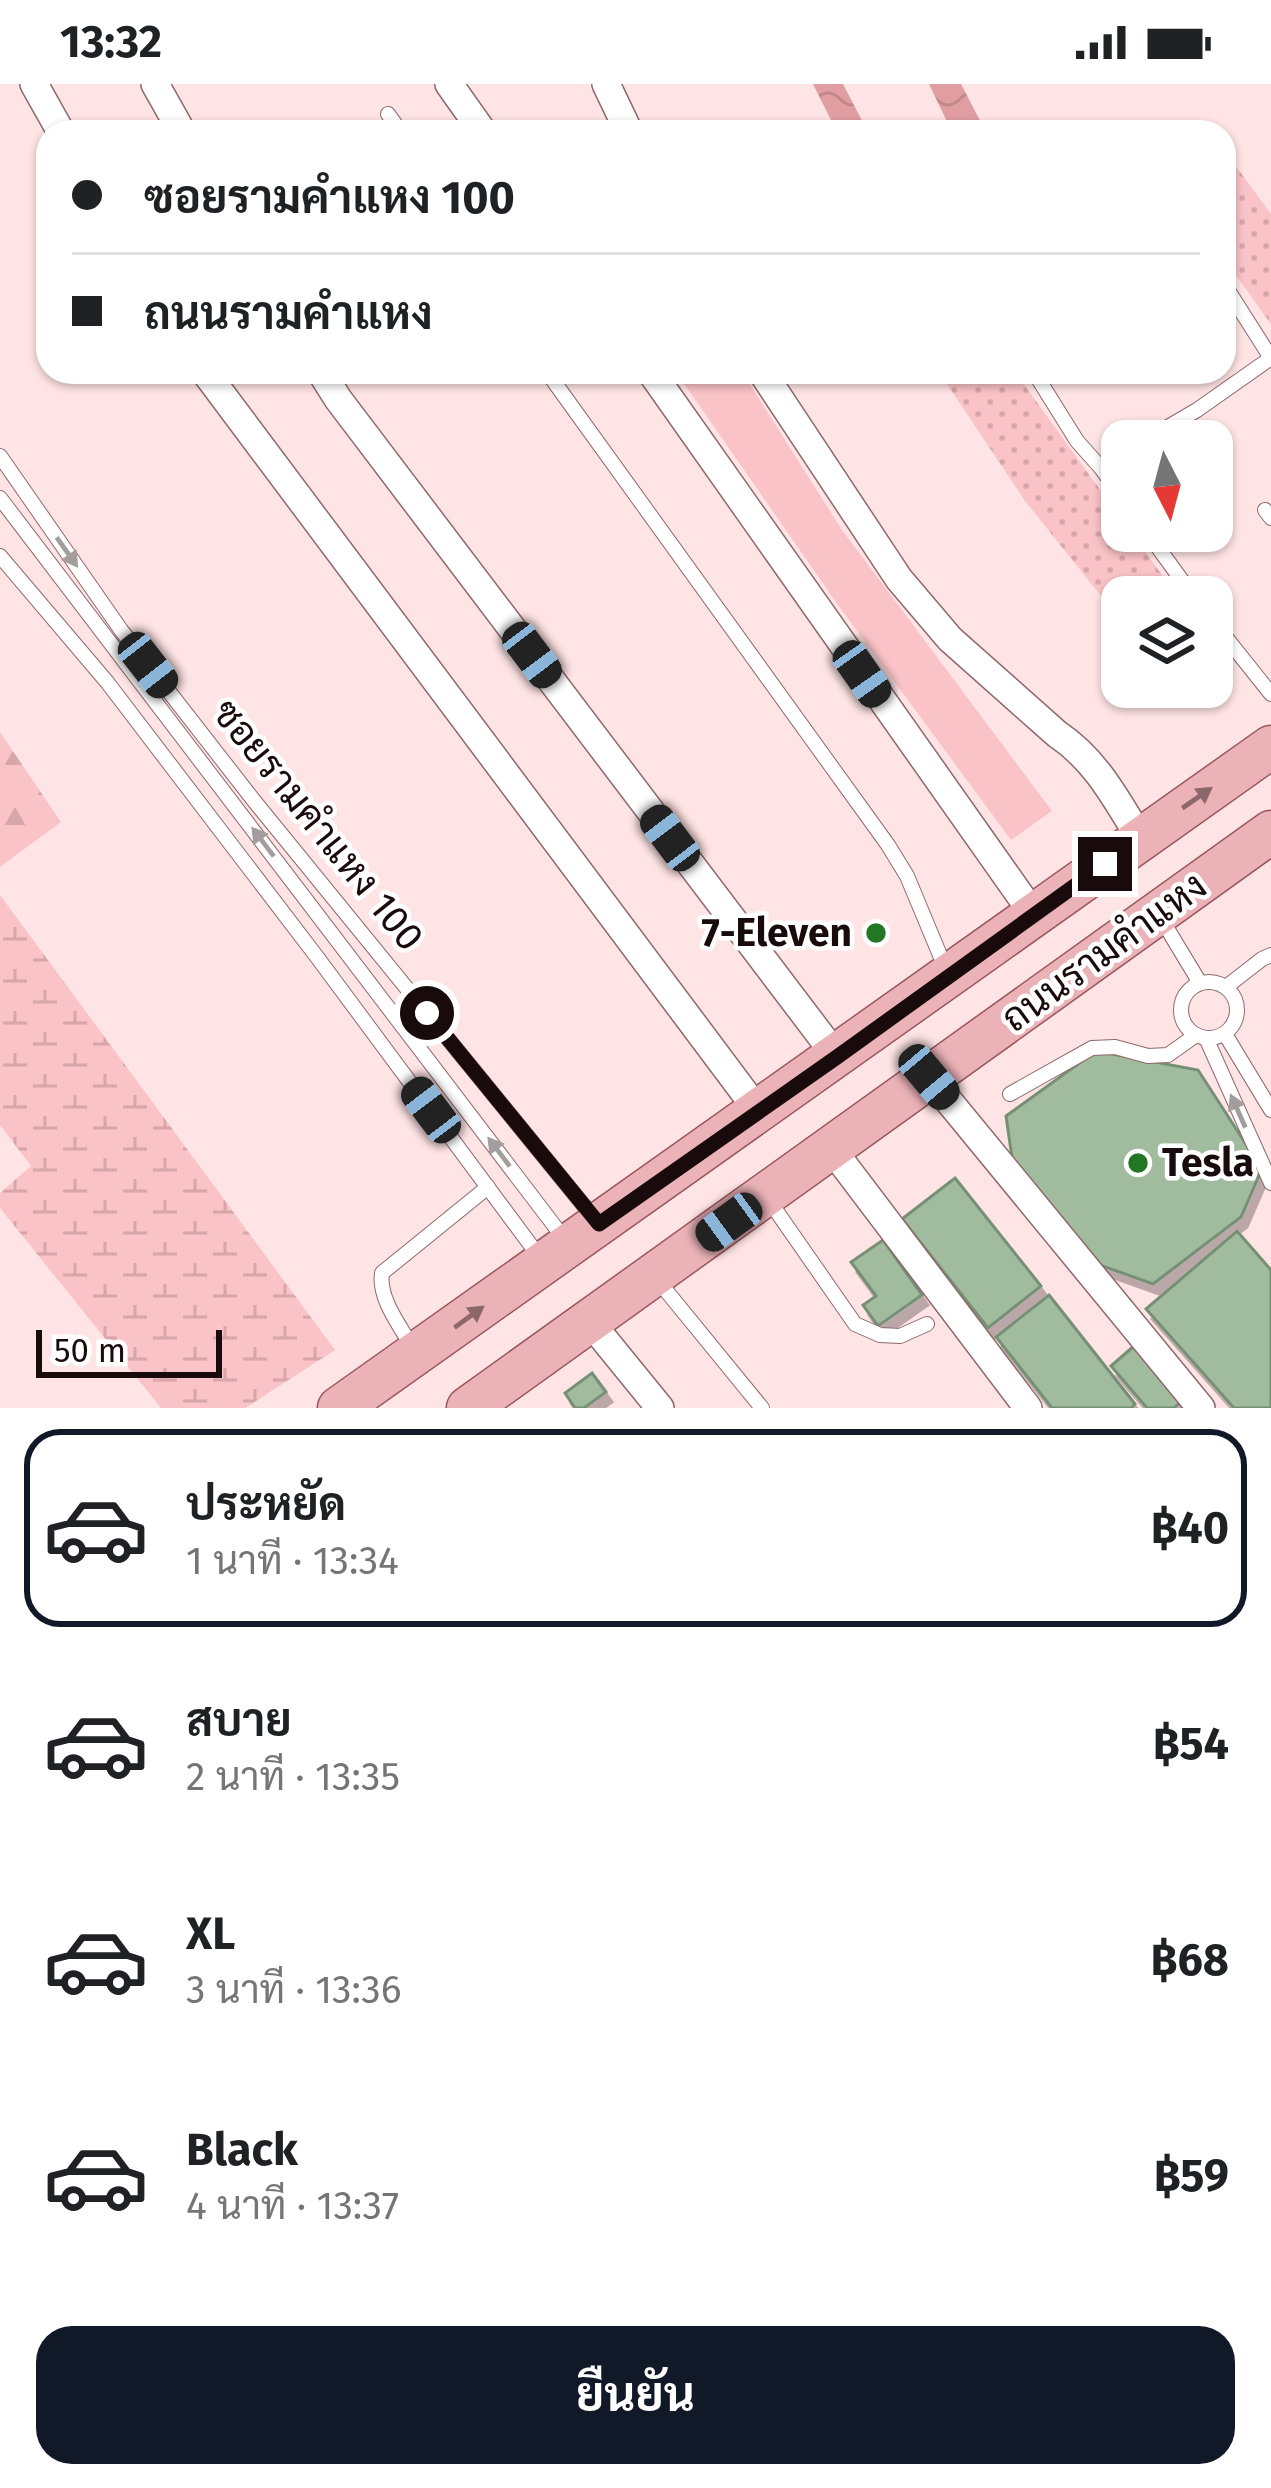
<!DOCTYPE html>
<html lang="th">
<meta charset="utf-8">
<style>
:root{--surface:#fff;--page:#f6f6f6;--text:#202124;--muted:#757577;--line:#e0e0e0;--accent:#111827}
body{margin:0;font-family:"Fira Sans",Sarabun,sans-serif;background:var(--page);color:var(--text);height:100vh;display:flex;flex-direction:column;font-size:45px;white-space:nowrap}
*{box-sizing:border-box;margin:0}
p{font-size:39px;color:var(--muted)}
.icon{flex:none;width:66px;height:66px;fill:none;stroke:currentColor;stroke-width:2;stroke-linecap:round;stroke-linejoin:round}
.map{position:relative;height:1324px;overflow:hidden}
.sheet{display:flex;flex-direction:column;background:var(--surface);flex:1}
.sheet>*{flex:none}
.top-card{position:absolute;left:36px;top:36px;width:1200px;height:264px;border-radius:36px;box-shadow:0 3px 9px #0004;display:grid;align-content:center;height:264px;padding:0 36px;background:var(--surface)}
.needle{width:78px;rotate:174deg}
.buttons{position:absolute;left:1101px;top:336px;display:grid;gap:24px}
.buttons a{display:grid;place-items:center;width:132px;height:132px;border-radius:24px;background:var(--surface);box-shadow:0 3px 9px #0004;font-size:60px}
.scale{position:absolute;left:36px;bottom:30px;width:186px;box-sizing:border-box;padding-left:12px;border:6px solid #190a0c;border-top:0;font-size:33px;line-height:42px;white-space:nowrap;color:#190a0c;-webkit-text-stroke:9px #fff;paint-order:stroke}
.end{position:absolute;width:54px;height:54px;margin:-27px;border:15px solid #190a0c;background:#fff;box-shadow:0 0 0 6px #fff}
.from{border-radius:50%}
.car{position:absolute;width:36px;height:72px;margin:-36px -18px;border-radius:15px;box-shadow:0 0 9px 3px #0007;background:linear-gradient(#222 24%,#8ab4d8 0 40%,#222 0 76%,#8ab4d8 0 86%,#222 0)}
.top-card b{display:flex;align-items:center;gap:42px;height:114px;font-size:45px}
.top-card b+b{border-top:3px solid var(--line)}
.top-card i{width:30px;height:30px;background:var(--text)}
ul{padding:21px 0 0;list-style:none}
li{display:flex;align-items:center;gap:36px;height:198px;margin:0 24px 18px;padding:0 12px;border:6px solid transparent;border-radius:36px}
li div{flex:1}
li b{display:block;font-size:45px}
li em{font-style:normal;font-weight:700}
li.on{border-color:var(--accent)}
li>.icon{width:108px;height:108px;stroke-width:1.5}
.cta{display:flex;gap:24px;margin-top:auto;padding:24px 36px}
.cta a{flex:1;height:138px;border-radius:36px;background:var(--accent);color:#fff;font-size:48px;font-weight:700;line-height:138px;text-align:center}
.status{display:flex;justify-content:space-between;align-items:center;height:84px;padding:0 60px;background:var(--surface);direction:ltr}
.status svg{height:33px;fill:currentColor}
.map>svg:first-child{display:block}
</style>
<div class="status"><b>13:32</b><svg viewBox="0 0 49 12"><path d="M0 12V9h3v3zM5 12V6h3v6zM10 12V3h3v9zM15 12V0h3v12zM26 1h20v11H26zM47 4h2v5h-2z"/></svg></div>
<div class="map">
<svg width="1271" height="1324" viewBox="0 0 1271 1324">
<defs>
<pattern id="grass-dots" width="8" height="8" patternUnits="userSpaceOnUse" patternTransform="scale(3)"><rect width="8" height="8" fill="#fac3c7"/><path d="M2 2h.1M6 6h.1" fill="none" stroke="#d6a6aa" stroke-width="1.8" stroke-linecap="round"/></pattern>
<pattern id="forest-firs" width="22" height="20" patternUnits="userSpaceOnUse" patternTransform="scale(3)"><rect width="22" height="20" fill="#fac3c7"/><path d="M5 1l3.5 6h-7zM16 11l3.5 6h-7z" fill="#d6a6aa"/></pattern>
<pattern id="wetland-marsh" width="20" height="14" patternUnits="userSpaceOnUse" patternTransform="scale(3)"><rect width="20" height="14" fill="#fac3c7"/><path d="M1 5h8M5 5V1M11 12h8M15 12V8" fill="none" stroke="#d6a6aa"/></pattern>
<pattern id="water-waves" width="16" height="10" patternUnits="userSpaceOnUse" patternTransform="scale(3)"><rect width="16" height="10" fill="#e09ea3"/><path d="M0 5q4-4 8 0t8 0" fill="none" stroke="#c0878b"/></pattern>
<filter id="shadow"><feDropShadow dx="6" dy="10" stdDeviation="0" flood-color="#0004"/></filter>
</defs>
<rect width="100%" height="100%" fill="#ffe4e5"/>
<g fill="url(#grass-dots)">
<path d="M1224 66 1271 130V240L1224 175Z"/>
<path d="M939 288H1015L1122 436V447H1130L1178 513H1122V538L1025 417Z"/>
</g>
<path fill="url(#forest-firs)" d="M0 648 61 738 0 783Z"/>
<path fill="url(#wetland-marsh)" d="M0 811 335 1266 245 1324H161L0 1124V1109L31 1082 0 1041Z"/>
<path fill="#fac3c7" d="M676 288H742L842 446 1052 727 1011 756 838 521Z"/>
<g fill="url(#water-waves)">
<path d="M813 0H843L868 48H837Z"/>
<path d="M929 0H961L986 48H952Z"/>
</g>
<g fill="#a0bb9e" stroke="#769075" stroke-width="3" filter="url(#shadow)">
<path d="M1096 967 1198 986 1262 1085 1241 1133 1153 1200 1094 1179 1012 1074 1006 1032Z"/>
<path d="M955 1094 1041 1202 988 1244 902 1135Z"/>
<path d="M1237 1147 1271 1186V1324H1234L1146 1225Z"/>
<path d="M883 1156 922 1211 878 1242 863 1221 876 1212 851 1178Z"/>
<path d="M1049 1211 1135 1320 1131 1324H1052L996 1253Z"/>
<path d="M1134 1262 1181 1318 1174 1324H1147L1111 1282Z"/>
<path d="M592 1289 606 1308 584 1324H575L565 1309Z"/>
</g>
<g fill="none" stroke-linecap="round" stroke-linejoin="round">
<g stroke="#8f686b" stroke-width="16">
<g id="service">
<path d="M388 30 401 48"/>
<path d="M1224 200 1271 274"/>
<path d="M547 288 888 761 907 792 947 888"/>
<path d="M1034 288 1077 357 1101 384 1122 413"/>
<path d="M1144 357 1197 326 1271 274"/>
<path d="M0 372 121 546 255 718 594 1134"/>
<path d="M1101 384 1122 371"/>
<path d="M0 414 566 1157"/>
<path d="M1265 426 1271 434"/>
<path d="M1146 447 1194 513"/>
<path d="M0 472 107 598 317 873 541 1175"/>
<path d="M1212 536 1271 610"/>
<path d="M1162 836 1200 899"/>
<circle cx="1209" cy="926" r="28"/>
<path d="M1226 903 1262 875 1271 871"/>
<path d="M1225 950 1271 1026"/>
<path d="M1206 954 1271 1099"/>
<path d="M1010 1010 1092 964 1115 963 1148 972 1168 971 1196 951"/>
<path d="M768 1115 855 1240 880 1251 900 1252 927 1240"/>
<path d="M655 1193 762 1324"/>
<path d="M414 1266C401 1243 378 1215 382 1189L488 1103"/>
</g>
</g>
<g stroke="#8f686b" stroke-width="30">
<g id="minor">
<path d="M34 0 61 48"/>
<path d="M155 0 182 48"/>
<path d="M449 0 483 48"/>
<path d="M606 0 629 48"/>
<path d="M205 288 759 1028"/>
<path d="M321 288 338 315 837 973"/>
<path d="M651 288 1034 831"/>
<path d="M762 288 899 495 950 555 1057 650C1096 676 1116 715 1140 754"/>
<path d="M929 993 1201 1324"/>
<path d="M831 1064 1028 1324"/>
<path d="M590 1238 660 1324"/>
</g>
</g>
<g stroke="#99575d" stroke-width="45">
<g id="primary">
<path d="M339 1324 1271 663"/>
<path d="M468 1324 1271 748"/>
</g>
</g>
<use href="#service" stroke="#fff" stroke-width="14"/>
<use href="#minor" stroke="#fff" stroke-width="27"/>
<use href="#primary" stroke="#ebb3b8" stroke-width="42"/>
</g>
<defs><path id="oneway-solid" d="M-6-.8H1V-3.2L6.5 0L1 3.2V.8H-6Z" transform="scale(3)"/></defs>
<g fill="#a39d9e">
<use href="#oneway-solid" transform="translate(67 468) rotate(55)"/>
<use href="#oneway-solid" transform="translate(263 758) rotate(-127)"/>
<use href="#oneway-solid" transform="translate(1238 1027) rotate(-114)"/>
<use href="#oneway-solid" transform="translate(499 1068) rotate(-127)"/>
</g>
<g fill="#8c676b">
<use href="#oneway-solid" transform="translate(1197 714) rotate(-35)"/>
<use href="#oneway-solid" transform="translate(469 1233) rotate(-36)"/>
</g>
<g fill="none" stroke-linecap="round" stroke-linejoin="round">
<path stroke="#190a0c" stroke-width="15" d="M427 929 599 1140 837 973 1105 780"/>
</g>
<g fill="#217723" stroke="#fff" stroke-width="4.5">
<circle cx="876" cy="849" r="12"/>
<circle cx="1138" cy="1079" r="12"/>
</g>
<g text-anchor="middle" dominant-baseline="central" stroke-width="9" stroke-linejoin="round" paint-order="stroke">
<g font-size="39" fill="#190a0c" stroke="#fff">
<text transform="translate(318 741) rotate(51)">ซอยรามคำแหง 100</text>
<text transform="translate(1104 868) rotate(-36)">ถนนรามคำแหง</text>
</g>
<g font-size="39" font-weight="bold" fill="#190a0c" stroke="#fff" text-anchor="end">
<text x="852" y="849">7-Eleven</text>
<text x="1162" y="1079" text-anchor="start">Tesla</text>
</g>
</g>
</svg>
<div class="buttons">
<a><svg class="needle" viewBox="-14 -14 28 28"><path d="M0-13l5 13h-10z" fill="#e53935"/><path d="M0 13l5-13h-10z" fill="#757577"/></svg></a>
<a><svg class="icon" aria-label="layers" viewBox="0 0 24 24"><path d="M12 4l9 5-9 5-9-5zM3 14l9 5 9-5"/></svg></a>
</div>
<div class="scale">50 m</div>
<i class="end from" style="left:427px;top:929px"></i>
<i class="end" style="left:1105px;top:780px"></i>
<i class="car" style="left:532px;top:571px;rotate:143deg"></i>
<i class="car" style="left:148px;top:581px;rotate:142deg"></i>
<i class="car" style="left:862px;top:590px;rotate:145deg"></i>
<i class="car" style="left:670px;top:754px;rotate:323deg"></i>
<i class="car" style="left:929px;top:993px;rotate:140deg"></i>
<i class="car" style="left:431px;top:1026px;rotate:323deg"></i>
<i class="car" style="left:729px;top:1138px;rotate:234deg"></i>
<div class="top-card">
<b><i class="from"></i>ซอยรามคำแหง 100</b>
<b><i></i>ถนนรามคำแหง</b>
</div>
</div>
<section class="sheet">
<ul>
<li class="on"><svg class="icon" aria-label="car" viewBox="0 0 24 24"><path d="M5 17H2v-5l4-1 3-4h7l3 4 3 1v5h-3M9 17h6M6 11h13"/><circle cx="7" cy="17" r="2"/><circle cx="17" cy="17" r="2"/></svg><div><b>ประหยัด</b><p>1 นาที · 13:34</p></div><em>฿40</em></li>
<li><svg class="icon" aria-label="car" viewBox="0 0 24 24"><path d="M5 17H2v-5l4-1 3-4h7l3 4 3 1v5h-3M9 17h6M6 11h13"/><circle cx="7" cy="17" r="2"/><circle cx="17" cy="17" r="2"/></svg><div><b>สบาย</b><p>2 นาที · 13:35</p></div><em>฿54</em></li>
<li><svg class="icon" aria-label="car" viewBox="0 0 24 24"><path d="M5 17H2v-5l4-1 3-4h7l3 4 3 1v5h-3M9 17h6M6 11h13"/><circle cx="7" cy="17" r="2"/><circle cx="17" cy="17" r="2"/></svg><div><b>XL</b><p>3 นาที · 13:36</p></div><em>฿68</em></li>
<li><svg class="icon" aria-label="car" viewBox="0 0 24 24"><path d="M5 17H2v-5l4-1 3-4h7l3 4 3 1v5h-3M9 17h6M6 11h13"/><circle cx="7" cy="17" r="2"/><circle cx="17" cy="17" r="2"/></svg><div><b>Black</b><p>4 นาที · 13:37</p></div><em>฿59</em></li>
</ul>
<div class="cta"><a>ยืนยัน</a></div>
</section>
